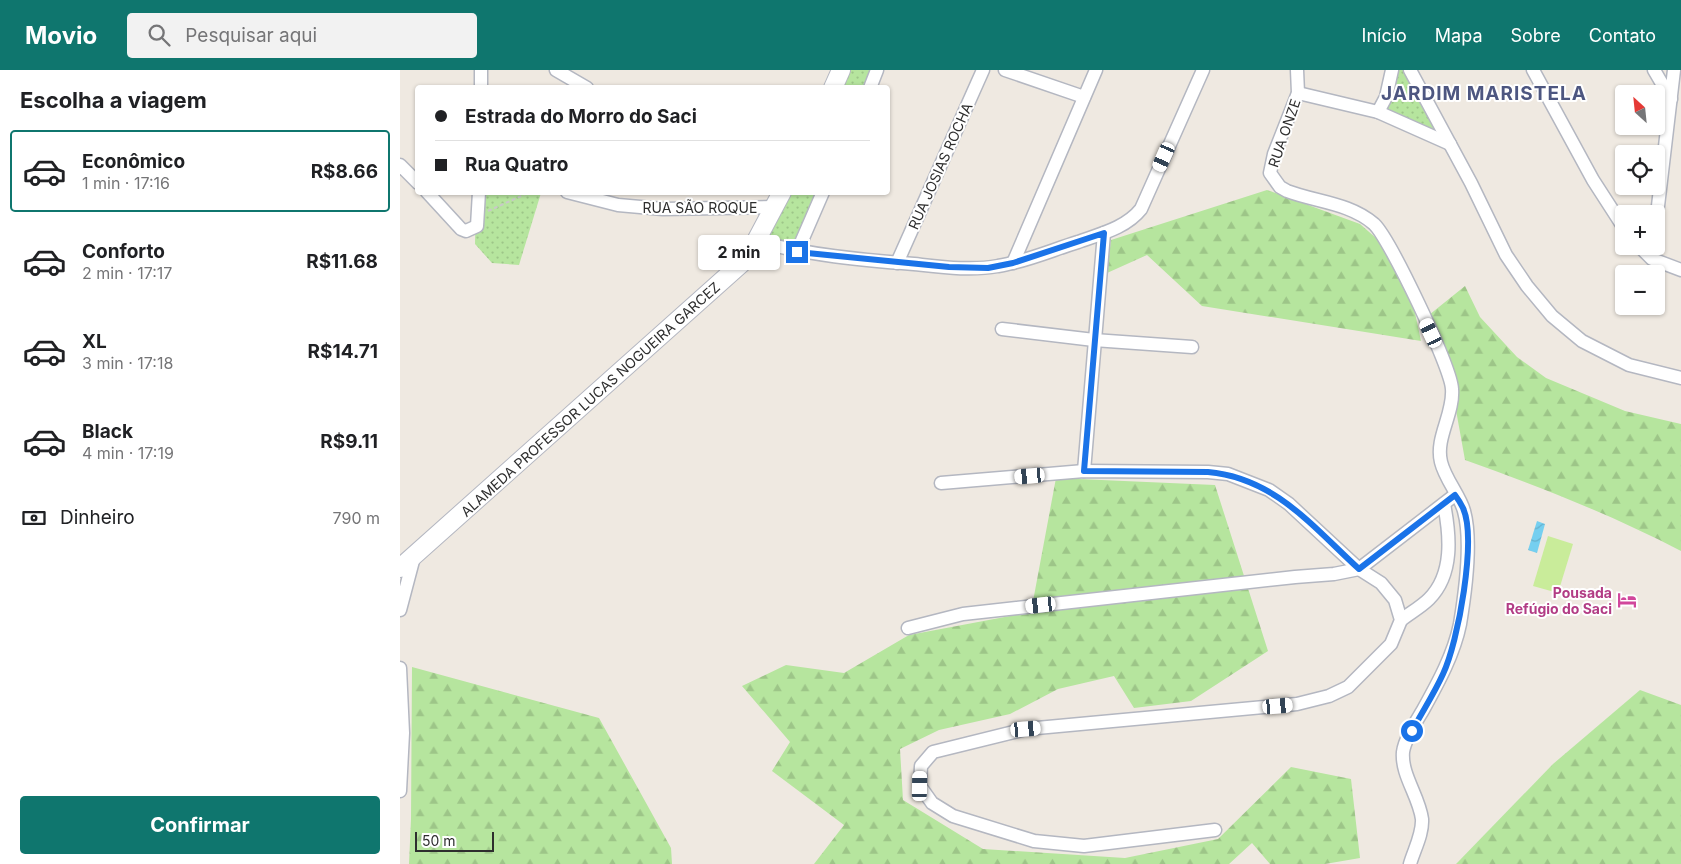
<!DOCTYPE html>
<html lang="pt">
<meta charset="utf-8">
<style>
:root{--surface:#fff;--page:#f2f2f2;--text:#202124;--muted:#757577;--line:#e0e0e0;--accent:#0f766e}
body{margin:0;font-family:Inter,sans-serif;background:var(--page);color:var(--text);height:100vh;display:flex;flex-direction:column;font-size:19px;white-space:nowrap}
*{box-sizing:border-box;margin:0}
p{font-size:16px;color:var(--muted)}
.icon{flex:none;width:28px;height:28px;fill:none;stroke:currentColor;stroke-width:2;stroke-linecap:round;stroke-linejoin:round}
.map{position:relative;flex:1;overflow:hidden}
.details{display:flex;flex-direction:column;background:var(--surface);width:400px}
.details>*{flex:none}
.banner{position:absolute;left:15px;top:15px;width:475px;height:110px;border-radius:5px;box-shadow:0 1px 4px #0004;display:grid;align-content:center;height:110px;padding:0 20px;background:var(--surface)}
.needle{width:32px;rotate:333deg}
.tools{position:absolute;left:1215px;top:15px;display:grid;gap:10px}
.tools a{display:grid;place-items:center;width:50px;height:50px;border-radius:5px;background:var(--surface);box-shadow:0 1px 4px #0004;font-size:25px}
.scale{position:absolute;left:15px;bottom:12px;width:79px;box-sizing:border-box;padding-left:5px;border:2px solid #2e2e2e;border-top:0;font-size:14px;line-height:18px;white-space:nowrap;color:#2e2e2e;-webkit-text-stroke:4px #fff;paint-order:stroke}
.end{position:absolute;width:22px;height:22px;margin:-11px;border:6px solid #1a73e8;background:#fff;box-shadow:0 0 0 2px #fff}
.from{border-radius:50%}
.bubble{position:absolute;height:35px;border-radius:5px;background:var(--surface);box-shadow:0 1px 4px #0004;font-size:16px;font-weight:700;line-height:35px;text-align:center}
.car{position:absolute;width:15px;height:30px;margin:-15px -8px;border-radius:6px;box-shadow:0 0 4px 1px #0007;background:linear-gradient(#fff 24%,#345 0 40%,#fff 0 76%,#345 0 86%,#fff 0)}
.banner b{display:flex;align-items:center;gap:18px;height:48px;font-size:19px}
.banner b+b{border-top:1px solid var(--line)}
.banner i{width:12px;height:12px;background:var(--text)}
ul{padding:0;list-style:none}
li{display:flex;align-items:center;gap:15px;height:82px;margin:0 10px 8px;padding:0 10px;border:2px solid transparent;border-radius:5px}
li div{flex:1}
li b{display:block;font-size:19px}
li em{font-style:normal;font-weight:700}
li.on{border-color:var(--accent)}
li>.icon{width:45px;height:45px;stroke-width:1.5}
h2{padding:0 20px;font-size:22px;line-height:60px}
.pay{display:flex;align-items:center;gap:12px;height:55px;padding:0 20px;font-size:19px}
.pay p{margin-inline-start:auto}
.action{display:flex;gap:10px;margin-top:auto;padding:10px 20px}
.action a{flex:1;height:58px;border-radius:5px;background:var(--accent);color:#fff;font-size:20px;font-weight:700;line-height:58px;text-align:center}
header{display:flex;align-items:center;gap:30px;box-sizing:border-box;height:70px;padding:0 25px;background:var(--accent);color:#fff}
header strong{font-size:24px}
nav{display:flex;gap:28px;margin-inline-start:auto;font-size:18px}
.search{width:350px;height:45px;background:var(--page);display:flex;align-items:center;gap:12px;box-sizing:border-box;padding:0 18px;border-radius:5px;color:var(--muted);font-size:19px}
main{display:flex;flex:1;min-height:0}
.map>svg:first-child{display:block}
</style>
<header>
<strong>Movio</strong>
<div class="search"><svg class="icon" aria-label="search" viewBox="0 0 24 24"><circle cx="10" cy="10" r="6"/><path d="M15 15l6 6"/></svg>Pesquisar aqui</div>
<nav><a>Início</a><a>Mapa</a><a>Sobre</a><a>Contato</a></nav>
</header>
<main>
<section class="details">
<h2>Escolha a viagem</h2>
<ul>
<li class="on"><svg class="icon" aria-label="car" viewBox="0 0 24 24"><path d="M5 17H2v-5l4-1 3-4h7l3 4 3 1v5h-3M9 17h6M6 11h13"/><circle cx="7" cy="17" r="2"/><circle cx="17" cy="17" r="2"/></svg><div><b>Econômico</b><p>1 min · 17:16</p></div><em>R$8.66</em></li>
<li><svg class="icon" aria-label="car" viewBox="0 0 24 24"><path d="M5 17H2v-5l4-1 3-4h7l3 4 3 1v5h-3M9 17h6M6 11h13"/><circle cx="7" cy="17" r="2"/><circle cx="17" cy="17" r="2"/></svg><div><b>Conforto</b><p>2 min · 17:17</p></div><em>R$11.68</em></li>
<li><svg class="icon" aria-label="car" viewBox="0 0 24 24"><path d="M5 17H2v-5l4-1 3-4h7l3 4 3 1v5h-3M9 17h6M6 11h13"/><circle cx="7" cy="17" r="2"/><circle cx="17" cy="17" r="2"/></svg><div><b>XL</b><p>3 min · 17:18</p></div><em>R$14.71</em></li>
<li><svg class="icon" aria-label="car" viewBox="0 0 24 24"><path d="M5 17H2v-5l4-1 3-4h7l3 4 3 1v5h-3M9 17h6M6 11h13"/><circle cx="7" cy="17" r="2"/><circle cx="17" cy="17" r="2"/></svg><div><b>Black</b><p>4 min · 17:19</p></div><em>R$9.11</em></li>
</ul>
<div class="pay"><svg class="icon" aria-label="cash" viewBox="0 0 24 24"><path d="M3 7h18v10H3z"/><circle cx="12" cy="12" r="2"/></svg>Dinheiro<p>790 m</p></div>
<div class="action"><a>Confirmar</a></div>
</section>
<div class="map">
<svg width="1281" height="794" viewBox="0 0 1281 794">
<defs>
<pattern id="forest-firs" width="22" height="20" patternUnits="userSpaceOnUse" patternTransform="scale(1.25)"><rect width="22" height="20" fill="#b6e59e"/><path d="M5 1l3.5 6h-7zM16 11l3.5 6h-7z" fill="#9dc588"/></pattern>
<pattern id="park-dots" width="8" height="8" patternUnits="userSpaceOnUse" patternTransform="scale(1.25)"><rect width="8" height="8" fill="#b6e59e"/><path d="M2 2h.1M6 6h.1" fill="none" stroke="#9dc588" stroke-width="1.8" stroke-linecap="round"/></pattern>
<pattern id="water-waves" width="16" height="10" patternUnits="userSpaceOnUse" patternTransform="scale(1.25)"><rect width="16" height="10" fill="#75cff0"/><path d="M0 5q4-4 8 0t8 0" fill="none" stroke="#66b2ce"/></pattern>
</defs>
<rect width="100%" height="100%" fill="#efe9e1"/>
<g fill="url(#forest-firs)">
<path d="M867 120 960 154 984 175 1014 238 1021 271 802 236 747 185 707 203 711 170Z"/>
<path d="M1065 216 1080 247 1117 287 1146 308 1225 341 1281 354V481C1212 445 1138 416 1065 390L1052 318 1024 249Z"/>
<path d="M656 408 815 415 868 581 791 631 734 638 714 606 658 619 610 644 539 660 500 679 503 730 583 779 725 788 818 769 891 697 951 709 960 788 925 794H870L852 773 829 794H414L444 755 372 701 390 672 342 616 386 595 444 603 509 565 631 542Z"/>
<path d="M12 597 199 648 271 778 272 794H9L11 749Z"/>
<path d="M1240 620 1281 635V794H1056L1153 694Z"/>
</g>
<g fill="url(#park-dots)">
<path d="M443 0H475L468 17 434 18Z"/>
<path d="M992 0H1010L1050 74 979 42Z"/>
<path d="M76 123H141L119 195 92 193 75 174Z"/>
<path d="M384 123H420L395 179 360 171Z"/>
</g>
<path fill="#c9ec9a" d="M1148 466 1173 474 1158 523 1133 516Z"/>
<path fill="url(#water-waves)" d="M1137 451 1145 454 1137 483 1128 480Z"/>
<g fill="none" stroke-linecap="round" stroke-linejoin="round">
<g stroke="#b4b7c1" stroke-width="15">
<g id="minor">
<path d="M156 0 187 18"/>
<path d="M605 0 684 27"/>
<path d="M897 0 898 23 874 84 870 103 880 117 887 121C916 132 950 133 974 154 990 169 1051 297 1052 319 1054 344 1035 368 1041 392 1045 409 1060 426 1064 441 1072 470 1065 524 1060 554 1054 584 1038 613 1023 640 1016 652 1005 668 1003 682 1001 705 1019 726 1022 749 1023 764 1014 780 1010 794"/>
<path d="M1010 0 1071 113 1106 185 1127 216 1152 246 1182 271 1229 295 1281 308"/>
<path d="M1133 0 1193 110 1224 158"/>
<path d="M1254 0 1271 29"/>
<path d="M81 18V0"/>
<path d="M470 18 477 0"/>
<path d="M898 23 978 42 1050 74"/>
<path d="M978 42 986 27 992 0"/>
<path d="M0 95 18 113"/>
<path d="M27 122 61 159 66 161 77 156 79 122"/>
<path d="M167 122 218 135 263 139 375 137"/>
<path d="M1256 153 1274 0"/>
<path d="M356 171C408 185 461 190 514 194 542 197 571 201 598 196 625 192 652 180 678 172 700 164 726 158 741 139L803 0"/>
<path d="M1239 176 1252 189 1281 200"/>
<path d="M397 182 423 122"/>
<path d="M497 193 583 0"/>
<path d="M613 193 696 0"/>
<path d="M602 259 694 270 792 277"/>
<path d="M684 401 704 163"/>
<path d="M541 413 684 401 808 402 828 404 869 420 889 434 959 499 981 513 995 530 1001 550 991 574 948 617 929 626 897 634 626 659 533 682 521 696 520 716 532 733 553 746 634 771 684 776 815 760"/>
<path d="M0 540 14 487"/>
<path d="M1001 550C1010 543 1021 537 1029 529 1054 504 1050 465 1044 434"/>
<path d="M508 558 563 544 895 507 934 504 959 499 1055 425"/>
<path d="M0 598 3 663 0 721"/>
</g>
</g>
<g stroke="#b4b7c1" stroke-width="20">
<g id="secondary">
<path d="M433 18 441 0"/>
<path d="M0 498 343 192 356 171 382 122"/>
</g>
</g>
<path stroke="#c9c9c9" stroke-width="2" stroke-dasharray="4 2.5" stroke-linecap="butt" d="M88 141 130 122"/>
<use href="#minor" stroke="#fff" stroke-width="12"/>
<use href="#secondary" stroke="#fff" stroke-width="18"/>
</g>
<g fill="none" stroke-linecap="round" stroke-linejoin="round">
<path stroke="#1a73e8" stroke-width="6" d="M397 182 549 197 588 198 613 193 704 163 684 401 808 402C875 408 913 457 959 499L1055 425C1058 429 1061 434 1063 438 1077 469 1058 573 1043 604 1034 624 1022 642 1012 661"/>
</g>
<defs>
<g id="hotel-bare" transform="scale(1.5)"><path d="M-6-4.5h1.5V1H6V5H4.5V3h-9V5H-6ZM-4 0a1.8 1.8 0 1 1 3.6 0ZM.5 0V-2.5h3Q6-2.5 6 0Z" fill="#d1479c" stroke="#fff" stroke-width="2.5" paint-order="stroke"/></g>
</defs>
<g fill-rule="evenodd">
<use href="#hotel-bare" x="1227" y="530"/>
</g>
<g text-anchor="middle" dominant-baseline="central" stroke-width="4" stroke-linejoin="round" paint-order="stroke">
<g font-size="14" fill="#2e2e2e" stroke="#fff">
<text transform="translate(884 63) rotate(-71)">RUA ONZE</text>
<text transform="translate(540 96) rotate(-66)">RUA JOSIAS ROCHA</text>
<text x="300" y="137">RUA SÃO ROQUE</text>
<text transform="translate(190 329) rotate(-42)">ALAMEDA PROFESSOR LUCAS NOGUEIRA GARCEZ</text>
</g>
<g font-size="14" font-weight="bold" fill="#b23c85" stroke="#fff" text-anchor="end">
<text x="1212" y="522">Pousada<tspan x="1212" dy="16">Refúgio do Saci</tspan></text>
</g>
<g font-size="19" font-weight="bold" letter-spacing="1" fill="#4d5680" stroke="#fff">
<text x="1084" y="23">JARDIM MARISTELA</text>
</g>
</g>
</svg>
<div class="tools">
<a><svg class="needle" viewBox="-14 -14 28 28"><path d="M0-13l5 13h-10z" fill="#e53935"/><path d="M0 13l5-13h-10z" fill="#757577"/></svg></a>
<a><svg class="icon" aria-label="locate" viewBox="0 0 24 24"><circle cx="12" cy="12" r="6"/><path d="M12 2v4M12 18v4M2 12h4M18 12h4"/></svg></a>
<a>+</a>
<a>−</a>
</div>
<div class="scale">50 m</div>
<i class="end from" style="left:1012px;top:661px"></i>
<i class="end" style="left:397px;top:182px"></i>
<div class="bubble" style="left:298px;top:165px;width:82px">2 min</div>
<i class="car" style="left:764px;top:87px;rotate:204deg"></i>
<i class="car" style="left:1031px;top:263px;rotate:335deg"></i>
<i class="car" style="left:630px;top:406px;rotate:265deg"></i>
<i class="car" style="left:641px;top:535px;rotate:264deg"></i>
<i class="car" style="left:878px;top:636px;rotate:85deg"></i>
<i class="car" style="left:626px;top:659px;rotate:85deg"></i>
<i class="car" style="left:520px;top:716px;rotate:1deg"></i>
<div class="banner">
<b><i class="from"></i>Estrada do Morro do Saci</b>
<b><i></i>Rua Quatro</b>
</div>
</div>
</main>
